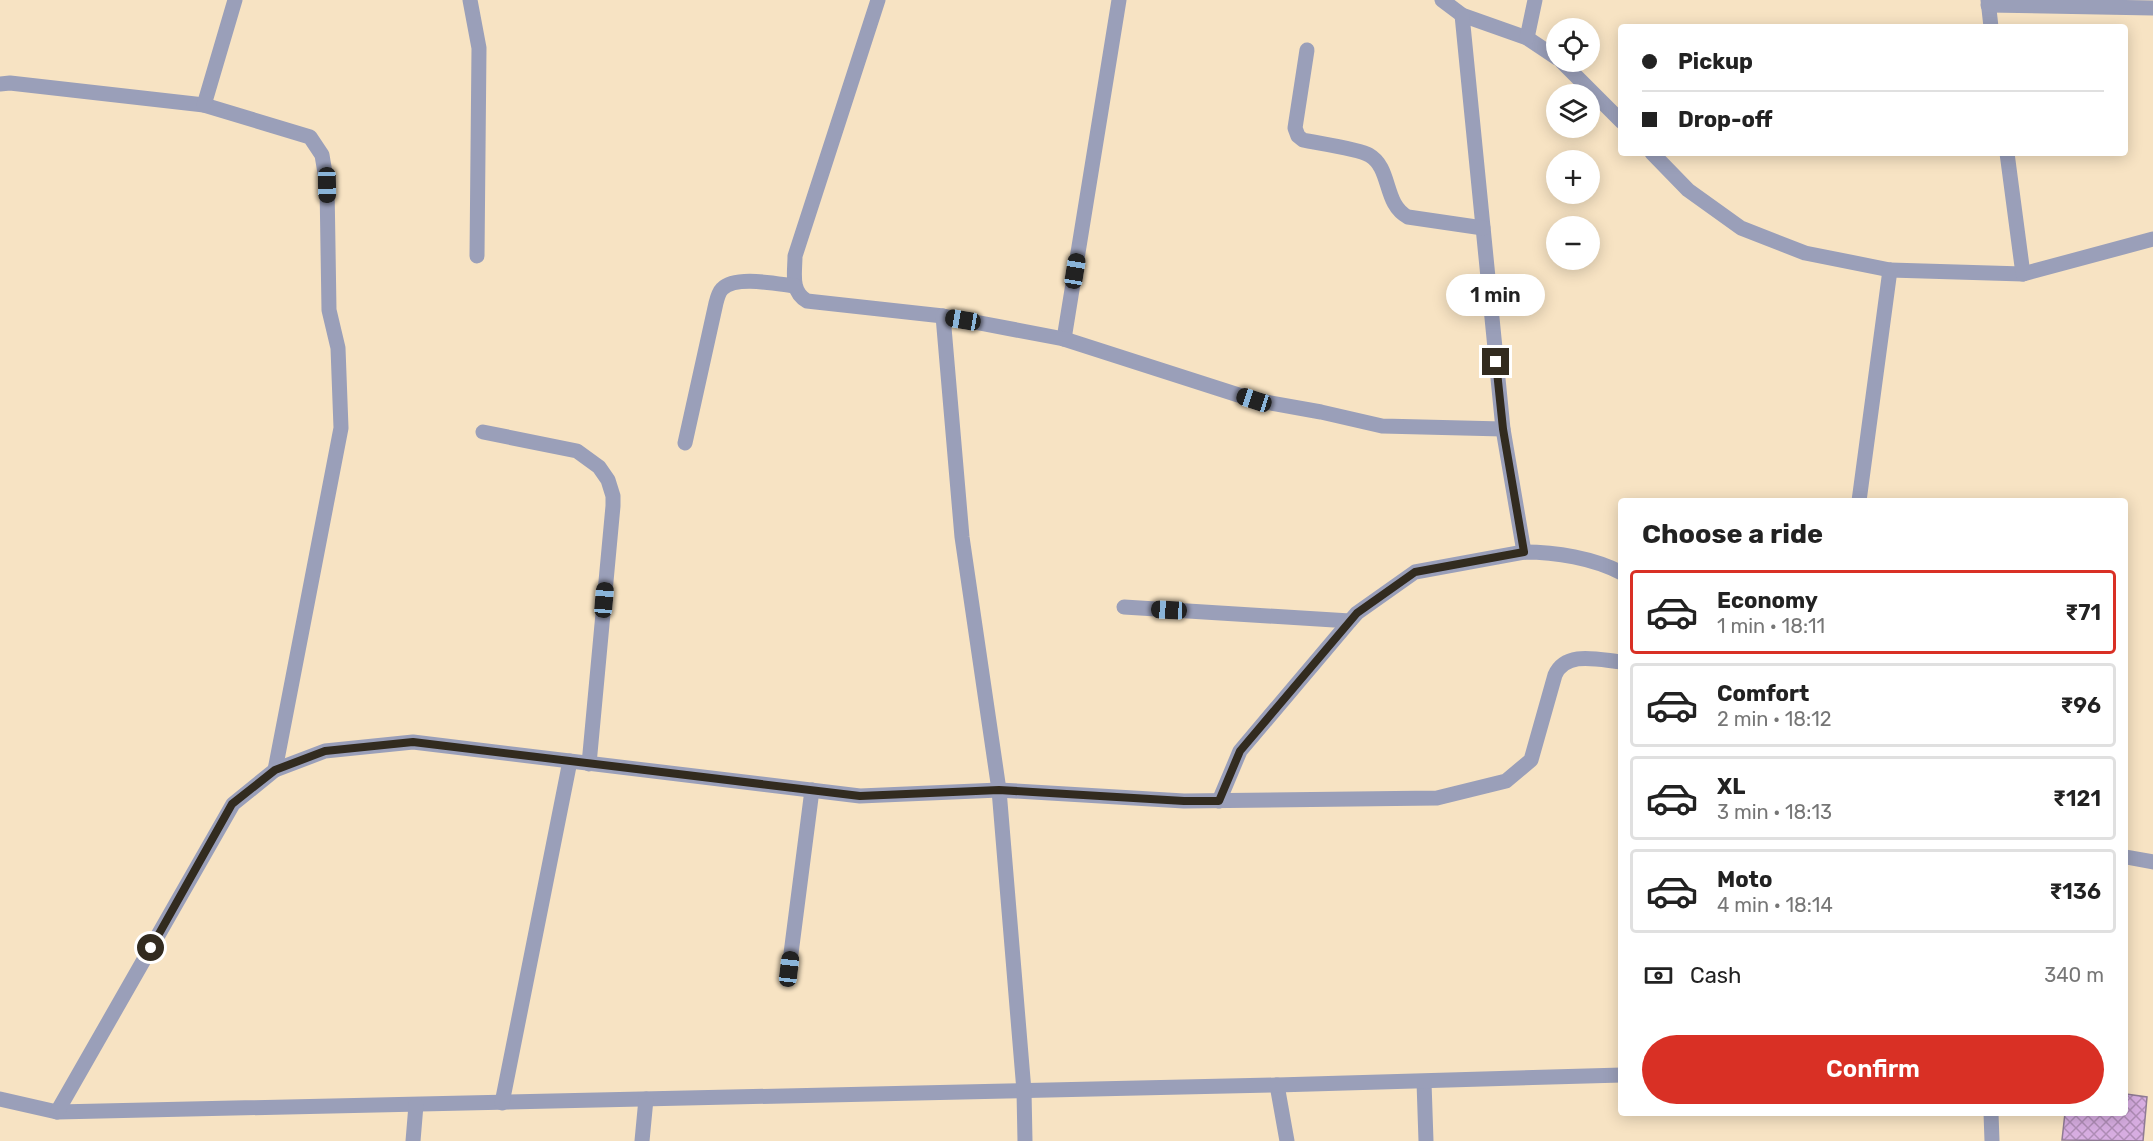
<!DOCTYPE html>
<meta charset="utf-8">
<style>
:root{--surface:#fff;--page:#f6f6f6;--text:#222;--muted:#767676;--line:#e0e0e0;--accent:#d93025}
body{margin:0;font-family:Rubik,sans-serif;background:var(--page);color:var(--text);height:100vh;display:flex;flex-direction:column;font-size:22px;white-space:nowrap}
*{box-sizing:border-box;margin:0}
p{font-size:20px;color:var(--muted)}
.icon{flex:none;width:33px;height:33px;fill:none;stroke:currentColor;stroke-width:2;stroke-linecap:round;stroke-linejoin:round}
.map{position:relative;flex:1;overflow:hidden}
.sheet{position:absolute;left:1618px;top:498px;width:510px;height:618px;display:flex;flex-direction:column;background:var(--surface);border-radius:6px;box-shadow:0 3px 15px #0003}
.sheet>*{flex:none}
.top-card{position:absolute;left:1618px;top:24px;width:510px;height:132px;border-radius:6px;box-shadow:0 3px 15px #0003;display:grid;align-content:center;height:132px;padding:0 24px;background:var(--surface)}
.tools{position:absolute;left:1546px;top:18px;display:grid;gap:12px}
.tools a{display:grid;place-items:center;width:54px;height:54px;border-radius:50%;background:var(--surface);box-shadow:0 3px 15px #0003;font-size:30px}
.end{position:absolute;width:27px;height:27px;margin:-14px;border:8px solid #322b1f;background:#fff;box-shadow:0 0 0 3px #fff}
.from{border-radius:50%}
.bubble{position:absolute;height:42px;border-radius:21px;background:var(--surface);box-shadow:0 3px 15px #0003;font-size:20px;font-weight:600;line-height:42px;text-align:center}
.car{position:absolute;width:18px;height:36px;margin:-18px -9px;border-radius:8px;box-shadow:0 0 4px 2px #0007;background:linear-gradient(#222 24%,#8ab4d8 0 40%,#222 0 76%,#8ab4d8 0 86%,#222 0)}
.top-card b{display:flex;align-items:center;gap:21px;height:57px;font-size:22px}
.top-card b+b{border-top:2px solid var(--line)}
.top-card i{width:15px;height:15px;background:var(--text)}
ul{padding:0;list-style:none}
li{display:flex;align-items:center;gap:18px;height:84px;margin:0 12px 9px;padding:0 12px;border:3px solid var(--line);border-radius:6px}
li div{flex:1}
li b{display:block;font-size:22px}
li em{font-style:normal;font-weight:600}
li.on{border-color:var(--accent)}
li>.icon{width:54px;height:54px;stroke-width:1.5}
h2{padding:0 24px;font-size:27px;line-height:72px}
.pay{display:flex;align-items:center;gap:15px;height:66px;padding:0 24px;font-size:22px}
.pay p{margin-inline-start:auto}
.button{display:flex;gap:12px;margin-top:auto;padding:12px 24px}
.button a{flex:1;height:69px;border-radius:36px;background:var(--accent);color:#fff;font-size:24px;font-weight:600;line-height:69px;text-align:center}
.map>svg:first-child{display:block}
</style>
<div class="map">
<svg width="2153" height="1141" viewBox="0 0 2153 1141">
<defs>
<pattern id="building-cross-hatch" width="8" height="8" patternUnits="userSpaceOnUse" patternTransform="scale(1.5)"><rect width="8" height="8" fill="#d7ade1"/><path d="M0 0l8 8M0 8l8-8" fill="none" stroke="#af8db6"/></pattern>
</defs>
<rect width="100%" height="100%" fill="#f7e3c3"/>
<path fill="url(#building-cross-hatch)" stroke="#8f7a94" stroke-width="1.5" d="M2126 1094 2147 1097 2143 1141 2062 1140 2065 1113H2126Z"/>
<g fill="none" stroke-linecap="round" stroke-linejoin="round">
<g stroke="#9a9fb9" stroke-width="15">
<path d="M470 0 479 48 477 256"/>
<path d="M878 0 795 256C795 273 790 291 807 301L943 316"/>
<path d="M1442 0 1462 15 1527 38 1557 58"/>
<path d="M1988 0 1991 27"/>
<path d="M1988 5 2153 8"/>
<path d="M1462 15 1503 429 1524 552"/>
<path d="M1527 38 1535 0"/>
<path d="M1307 50 1295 128 1298 136 1303 140C1317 143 1359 149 1369 155 1392 168 1383 204 1408 217L1483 228"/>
<path d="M1562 62 1622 122"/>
<path d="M0 84 10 83 204 105 310 137 322 155 327 185 329 310 338 348 341 428 275 770"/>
<path d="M204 105 235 0"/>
<path d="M1652 153 1688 190 1741 228 1805 253 1890 270 2023 274 2153 239"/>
<path d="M2007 153 2023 274"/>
<path d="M1064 339 1119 0"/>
<path d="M483 432 577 451 599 467 608 480 613 496V506L589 764"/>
<path d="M685 443 716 303C717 299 719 292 722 289 735 275 777 284 795 286"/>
<path d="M1859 501 1890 270"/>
<path d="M1124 607 1350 621"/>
<path d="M1219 801 1240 751 1350 621 1357 613 1415 572 1524 552C1556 552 1593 558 1622 573"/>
<path d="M2126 857 2153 862"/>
<path d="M789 969 812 790"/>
<path d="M1424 1082 1426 1141"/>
<path d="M1277 1085 1287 1141"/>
<path d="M0 1099 57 1112 1277 1085 1622 1075"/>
<path d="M502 1103 570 761"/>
<path d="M57 1112 233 804 275 770 325 751 413 742 860 796 999 790 1184 801 1437 798 1506 781 1531 760 1555 675C1566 650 1599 660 1622 662"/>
<path d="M1991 1113 1992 1141"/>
<path d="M413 1141 416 1105"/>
<path d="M642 1141 646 1099"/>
<path d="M1025 1141 1024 1091 999 790 962 537 943 316 1064 339 1254 400 1321 412 1382 426 1503 429"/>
</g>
</g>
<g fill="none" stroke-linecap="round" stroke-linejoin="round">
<path stroke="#322b1f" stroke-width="8" d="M151 948 232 804 275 770 325 751 413 742 860 796 999 790 1184 801H1219L1240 751 1357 613 1415 572 1524 552 1503 429 1496 362"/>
</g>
</svg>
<div class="tools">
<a><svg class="icon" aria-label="locate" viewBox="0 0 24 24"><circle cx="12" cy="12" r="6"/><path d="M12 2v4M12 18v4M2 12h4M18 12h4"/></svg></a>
<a><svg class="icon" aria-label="layers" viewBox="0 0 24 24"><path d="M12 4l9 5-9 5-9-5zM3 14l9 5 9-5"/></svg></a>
<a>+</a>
<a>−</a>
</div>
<i class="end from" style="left:151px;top:948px"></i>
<i class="end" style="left:1496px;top:362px"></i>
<div class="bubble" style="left:1446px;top:274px;width:99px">1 min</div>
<i class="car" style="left:327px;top:185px;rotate:179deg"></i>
<i class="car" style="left:1075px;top:271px;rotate:9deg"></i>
<i class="car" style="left:963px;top:320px;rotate:280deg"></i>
<i class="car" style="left:1254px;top:400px;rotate:288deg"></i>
<i class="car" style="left:604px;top:600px;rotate:5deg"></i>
<i class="car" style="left:1169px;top:610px;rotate:273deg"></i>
<i class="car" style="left:789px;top:969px;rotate:7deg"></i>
<div class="top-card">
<b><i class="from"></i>Pickup</b>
<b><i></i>Drop-off</b>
</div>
<section class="sheet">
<h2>Choose a ride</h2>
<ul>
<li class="on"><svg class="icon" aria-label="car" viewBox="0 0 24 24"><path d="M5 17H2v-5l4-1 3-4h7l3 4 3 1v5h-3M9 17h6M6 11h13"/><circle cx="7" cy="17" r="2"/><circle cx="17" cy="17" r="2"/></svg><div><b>Economy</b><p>1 min · 18:11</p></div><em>₹71</em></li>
<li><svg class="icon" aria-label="car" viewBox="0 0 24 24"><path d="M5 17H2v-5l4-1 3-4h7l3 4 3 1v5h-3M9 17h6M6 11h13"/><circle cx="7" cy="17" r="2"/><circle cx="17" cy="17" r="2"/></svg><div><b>Comfort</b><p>2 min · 18:12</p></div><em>₹96</em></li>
<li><svg class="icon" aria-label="car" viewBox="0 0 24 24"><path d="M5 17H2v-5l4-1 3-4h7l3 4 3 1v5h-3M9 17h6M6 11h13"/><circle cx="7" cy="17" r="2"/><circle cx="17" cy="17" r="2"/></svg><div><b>XL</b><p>3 min · 18:13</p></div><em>₹121</em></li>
<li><svg class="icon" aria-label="car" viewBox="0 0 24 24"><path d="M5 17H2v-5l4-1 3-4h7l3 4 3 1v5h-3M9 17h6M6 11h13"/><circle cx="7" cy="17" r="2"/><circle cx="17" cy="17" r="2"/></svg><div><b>Moto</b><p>4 min · 18:14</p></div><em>₹136</em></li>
</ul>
<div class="pay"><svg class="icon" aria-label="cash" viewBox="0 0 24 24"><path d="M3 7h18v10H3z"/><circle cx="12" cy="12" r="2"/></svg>Cash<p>340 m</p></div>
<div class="button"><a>Confirm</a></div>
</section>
</div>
